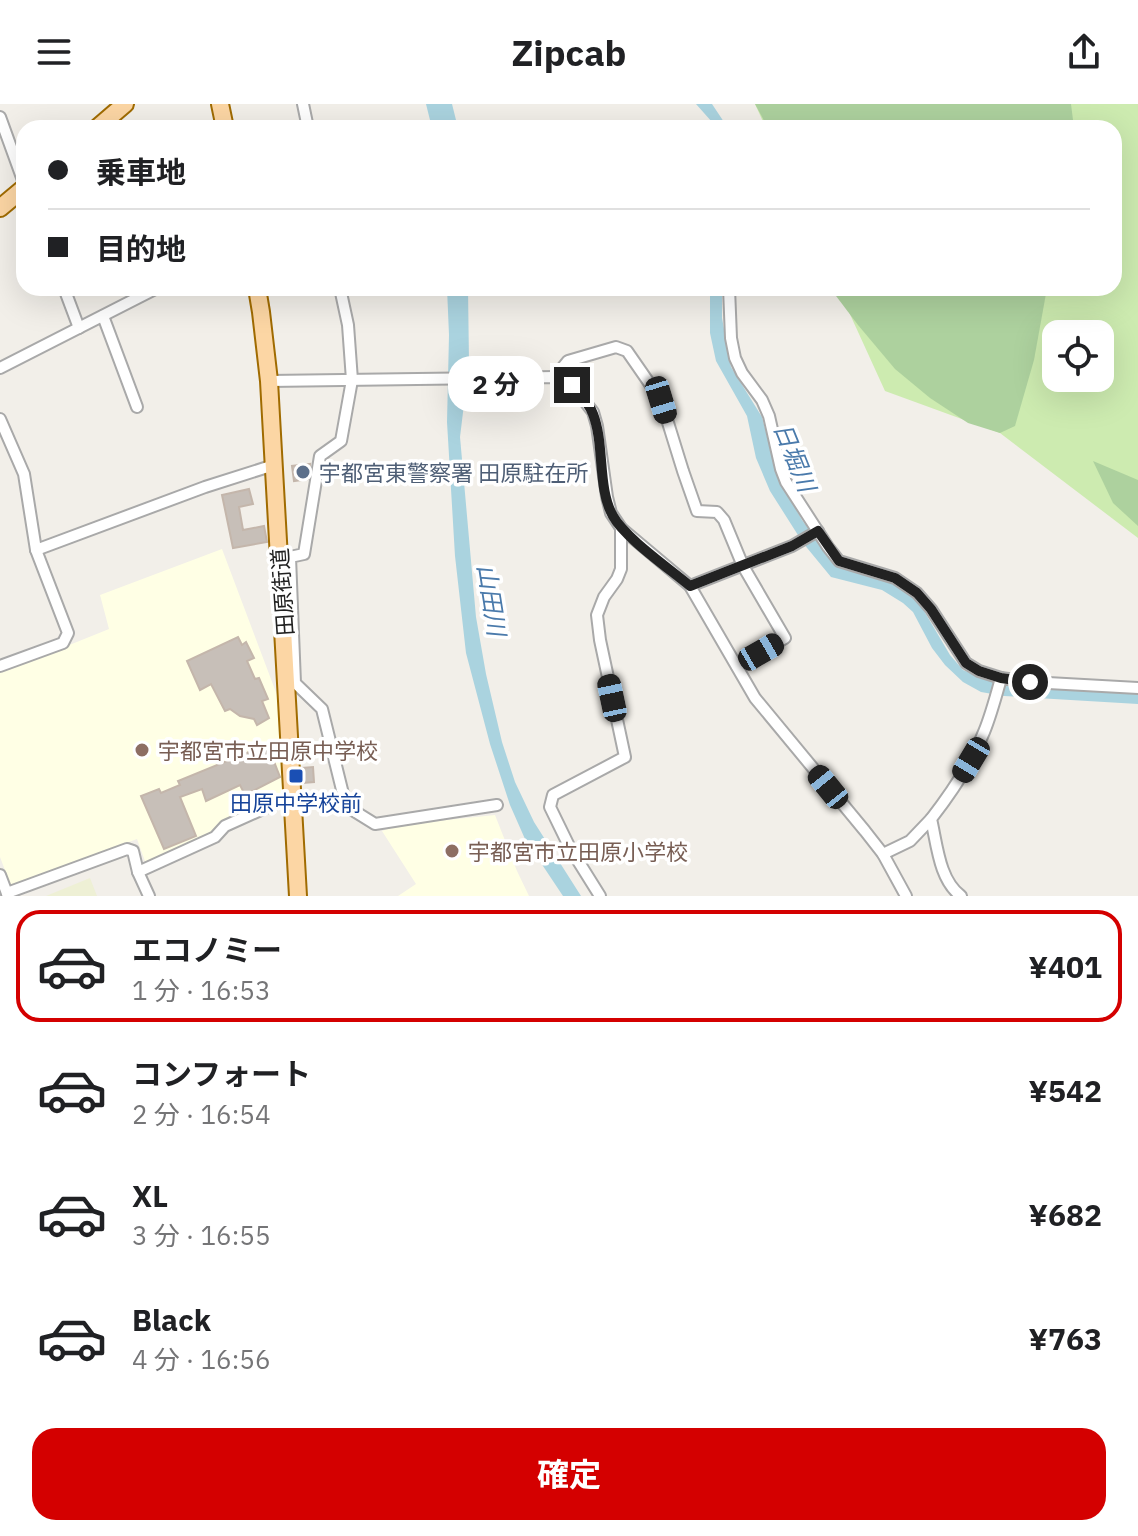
<!DOCTYPE html>
<html lang="ja">
<meta charset="utf-8">
<style>
:root{--surface:#fff;--page:#f6f6f6;--text:#202124;--muted:#757577;--line:#e0e0e0;--accent:#d40000}
body{margin:0;font-family:"IBM Plex Sans","Noto Sans JP",sans-serif;background:var(--page);color:var(--text);height:100vh;display:flex;flex-direction:column;font-size:30px;white-space:nowrap}
*{box-sizing:border-box;margin:0}
p{font-size:26px;color:var(--muted)}
.icon{flex:none;width:44px;height:44px;fill:none;stroke:currentColor;stroke-width:2;stroke-linecap:round;stroke-linejoin:round}
.map{position:relative;height:792px;overflow:hidden}
.details{display:flex;flex-direction:column;background:var(--surface);flex:1}
.details>*{flex:none}
.top-card{position:absolute;left:16px;top:16px;width:1106px;height:176px;border-radius:24px;box-shadow:0 8px 32px #0002;display:grid;align-content:center;height:176px;padding:0 32px;background:var(--surface)}
.buttons{position:absolute;left:1042px;top:216px;display:grid;gap:16px}
.buttons a{display:grid;place-items:center;width:72px;height:72px;border-radius:16px;background:var(--surface);box-shadow:0 8px 32px #0002;font-size:40px}
.end{position:absolute;width:36px;height:36px;margin:-18px;border:10px solid #222;background:#fff;box-shadow:0 0 0 4px #fff}
.from{border-radius:50%}
.bubble{position:absolute;height:56px;border-radius:24px;background:var(--surface);box-shadow:0 8px 32px #0002;font-size:26px;font-weight:700;line-height:56px;text-align:center}
.car{position:absolute;width:24px;height:48px;margin:-24px -12px;border-radius:10px;box-shadow:0 0 6px 2px #0007;background:linear-gradient(#222 24%,#8ab4d8 0 40%,#222 0 76%,#8ab4d8 0 86%,#222 0)}
.top-card b{display:flex;align-items:center;gap:28px;height:76px;font-size:30px}
.top-card b+b{border-top:2px solid var(--line)}
.top-card i{width:20px;height:20px;background:var(--text)}
ul{padding:14px 0 0;list-style:none}
li{display:flex;align-items:center;gap:24px;height:112px;margin:0 16px 12px;padding:0 16px;border:4px solid transparent;border-radius:24px}
li div{flex:1}
li b{display:block;font-size:30px}
li em{font-style:normal;font-weight:700}
li.selected{border-color:var(--accent)}
li>.icon{width:72px;height:72px;stroke-width:1.5}
.button{display:flex;gap:16px;margin-top:auto;padding:16px 32px}
.button a{flex:1;height:92px;border-radius:24px;background:var(--accent);color:#fff;font-size:32px;font-weight:700;line-height:92px;text-align:center}
header{display:flex;justify-content:space-between;align-items:center;height:104px;padding:0 32px;background:var(--surface);font-size:36px;font-weight:700}
.map>svg:first-child{display:block}
</style>
<header><svg class="icon" aria-label="menu" viewBox="0 0 24 24"><path d="M4 6h16M4 12h16M4 18h16"/></svg>Zipcab<svg class="icon" aria-label="share" viewBox="0 0 24 24"><path d="M12 15V3M7 8l5-5 5 5M5 13v7h14v-7"/></svg></header>
<div class="map">
<svg width="1138" height="792" viewBox="0 0 1138 792">
<rect width="100%" height="100%" fill="#f2efe9"/>
<g fill="#ffffe5">
<path d="M222 445 280 599 287 692 212 730 146 760 137 735 11 782 0 753V569L109 525 100 491Z"/>
<path d="M495 711 517 767 529 792H398L416 780 382 727 399 721Z"/>
</g>
<path fill="#eef0d5" d="M90 774 97 792H46Z"/>
<path fill="#cdebb0" fill-rule="evenodd" d="M755 0H1138V434L1000 329 885 287 838 184H1114V24H766ZM1056 230H1100V274H1056Z"/>
<g fill="#add19e">
<path d="M755 0H1071L1074 24H768Z"/>
<path d="M830 184H1047L1034 256 1015 322 1000 329 968 319 930 294 895 265 858 221Z"/>
<path d="M1093 357 1138 376V422L1113 399Z"/>
</g>
<g fill="#aad3df">
<path d="M426 0H452L458 24H432Z"/>
<path d="M696 0H712L728 24H715L712 18Z"/>
<path d="M447 184H468L469 259 460 333 476 513 486 570 502 638 515 678 534 718 581 792H563L525 735 510 701 490 640 466 549 455 452 447 318 449 231Z"/>
<path d="M710 184H722V214L731 263 762 313 778 374 802 416 826 448 881 470 900 481 920 500 950 551 963 566 982 574 1021 581 1138 589V600L1004 592 981 588 963 578 945 561 932 544 913 508 903 499 882 486 831 473 803 439 770 387 756 354 747 312 716 257 710 229Z"/>
</g>
<g fill="#c7bfb8" stroke="#c4b6ab" stroke-width="2">
<path d="M310 360 308 375 294 377 292 362Z"/>
<path d="M249 385 253 400 239 403 243 426 264 422 267 438 233 444 222 391Z"/>
<path d="M238 533 242 541 246 538 254 554 247 557 255 575 259 574 268 595 262 597 269 614 257 621 254 615 240 612 230 605 225 607 211 580 200 586 187 557Z"/>
<path d="M271 639 278 653 273 655 280 673 245 691 240 681 206 697 202 685 180 693 196 732 164 745 141 692 159 685 161 689 180 681 178 677Z"/>
<path d="M313 663 314 678 303 679 302 664Z"/>
</g>
<g fill="none" stroke-linecap="round" stroke-linejoin="round">
<g stroke="#a9a9a9" stroke-width="14">
<g id="street">
<path d="M303 0 308 24"/>
<path d="M0 13 24 79"/>
<path d="M64 184 79 224"/>
<path d="M340 184 348 221 352 276 341 337 320 352 304 450 290 453 295 579 322 605 346 702 375 720 497 701"/>
<path d="M729 184 731 234 735 254 742 269 762 296 769 312 781 365 786 378 828 443 839 457 895 474 917 489 931 505 966 559 979 567 1001 574"/>
<path d="M103 212 137 303"/>
<path d="M0 264 157 184"/>
<path d="M555 273 568 257 616 243 627 247 661 296 683 367 697 407 717 408 724 416 743 462 785 534 737 562"/>
<path d="M269 277 555 273 572 281 593 308 597 322 607 393 611 409 621 424 690 482 755 594 865 727 883 750 906 792"/>
<path d="M0 315 24 370 36 446 68 529 63 539 0 562"/>
<path d="M36 446 205 383 274 361"/>
<path d="M690 482 792 442 818 427"/>
<path d="M883 750 910 737 931 715"/>
<path d="M138 768 215 733 225 722 292 692"/>
<path d="M0 771 8 792"/>
<path d="M7 789 127 745 133 747 138 768 149 792"/>
<path d="M600 792 570 744 550 703 553 691 625 653 600 536 597 511 604 493 617 475 621 465V424"/>
<path d="M961 792C939 776 937 740 931 715 952 688 971 660 984 628 991 611 996 592 1001 574L1030 578 1138 584"/>
</g>
</g>
<g stroke="#a06b00" stroke-width="20">
<g id="primary">
<path d="M220 0 225 24"/>
<path d="M97 24 125 0"/>
<path d="M0 104 24 84"/>
<path d="M257 184 261 208 269 277 298 792"/>
</g>
</g>
<use href="#street" stroke="#fff" stroke-width="10"/>
<use href="#primary" stroke="#fcd6a4" stroke-width="16"/>
</g>
<g fill="none" stroke-linecap="round" stroke-linejoin="round">
<path stroke="#222" stroke-width="10" d="M572 281C580 290 589 299 593 310 605 341 597 384 613 412 625 434 670 465 690 482L792 442 818 427 839 457 895 474 917 489 931 505 966 559 979 567 1001 574 1030 578"/>
</g>
<circle fill="#5c6f8a" stroke="#fff" stroke-width="3" cx="303" cy="368" r="8"/>
<g fill="#8d6e63" stroke="#fff" stroke-width="3">
<circle cx="142" cy="646" r="8"/>
<circle cx="452" cy="747" r="8"/>
</g>
<rect fill="#1a4fb4" stroke="#fff" stroke-width="3" x="288" y="664" width="16" height="16" rx="4"/>
<g text-anchor="middle" dominant-baseline="central" stroke-width="7" stroke-linejoin="round" paint-order="stroke">
<g font-size="22" fill="#4e5e75" stroke="#fff" text-anchor="start">
<text x="319" y="368">宇都宮東警察署 田原駐在所</text>
</g>
<g font-size="22" fill="#222" stroke="#fff">
<text transform="translate(282 488) rotate(-94)">田原街道</text>
</g>
<g font-size="22" fill="#785e54" stroke="#fff" text-anchor="start">
<text x="158" y="646">宇都宮市立田原中学校</text>
<text x="468" y="747">宇都宮市立田原小学校</text>
</g>
<g font-size="22" fill="#164399" stroke="#fff">
<text x="296" y="698">田原中学校前</text>
</g>
<g font-size="24" font-style="italic" fill="#4a7aab" stroke="#fff">
<text transform="translate(795 353) rotate(68)">日堀川</text>
<text transform="translate(492 496) rotate(81)">山田川</text>
</g>
</g>
</svg>
<div class="buttons">
<a><svg class="icon" aria-label="locate" viewBox="0 0 24 24"><circle cx="12" cy="12" r="6"/><path d="M12 2v4M12 18v4M2 12h4M18 12h4"/></svg></a>
</div>
<i class="end from" style="left:1030px;top:578px"></i>
<i class="end" style="left:572px;top:281px"></i>
<div class="bubble" style="left:448px;top:252px;width:96px">2 分</div>
<i class="car" style="left:661px;top:296px;rotate:163deg"></i>
<i class="car" style="left:761px;top:548px;rotate:60deg"></i>
<i class="car" style="left:612px;top:594px;rotate:348deg"></i>
<i class="car" style="left:971px;top:656px;rotate:211deg"></i>
<i class="car" style="left:828px;top:683px;rotate:321deg"></i>
<div class="top-card">
<b><i class="from"></i>乗車地</b>
<b><i></i>目的地</b>
</div>
</div>
<section class="details">
<ul>
<li class="selected"><svg class="icon" aria-label="car" viewBox="0 0 24 24"><path d="M5 17H2v-5l4-1 3-4h7l3 4 3 1v5h-3M9 17h6M6 11h13"/><circle cx="7" cy="17" r="2"/><circle cx="17" cy="17" r="2"/></svg><div><b>エコノミー</b><p>1 分 · 16:53</p></div><em>¥401</em></li>
<li><svg class="icon" aria-label="car" viewBox="0 0 24 24"><path d="M5 17H2v-5l4-1 3-4h7l3 4 3 1v5h-3M9 17h6M6 11h13"/><circle cx="7" cy="17" r="2"/><circle cx="17" cy="17" r="2"/></svg><div><b>コンフォート</b><p>2 分 · 16:54</p></div><em>¥542</em></li>
<li><svg class="icon" aria-label="car" viewBox="0 0 24 24"><path d="M5 17H2v-5l4-1 3-4h7l3 4 3 1v5h-3M9 17h6M6 11h13"/><circle cx="7" cy="17" r="2"/><circle cx="17" cy="17" r="2"/></svg><div><b>XL</b><p>3 分 · 16:55</p></div><em>¥682</em></li>
<li><svg class="icon" aria-label="car" viewBox="0 0 24 24"><path d="M5 17H2v-5l4-1 3-4h7l3 4 3 1v5h-3M9 17h6M6 11h13"/><circle cx="7" cy="17" r="2"/><circle cx="17" cy="17" r="2"/></svg><div><b>Black</b><p>4 分 · 16:56</p></div><em>¥763</em></li>
</ul>
<div class="button"><a>確定</a></div>
</section>
